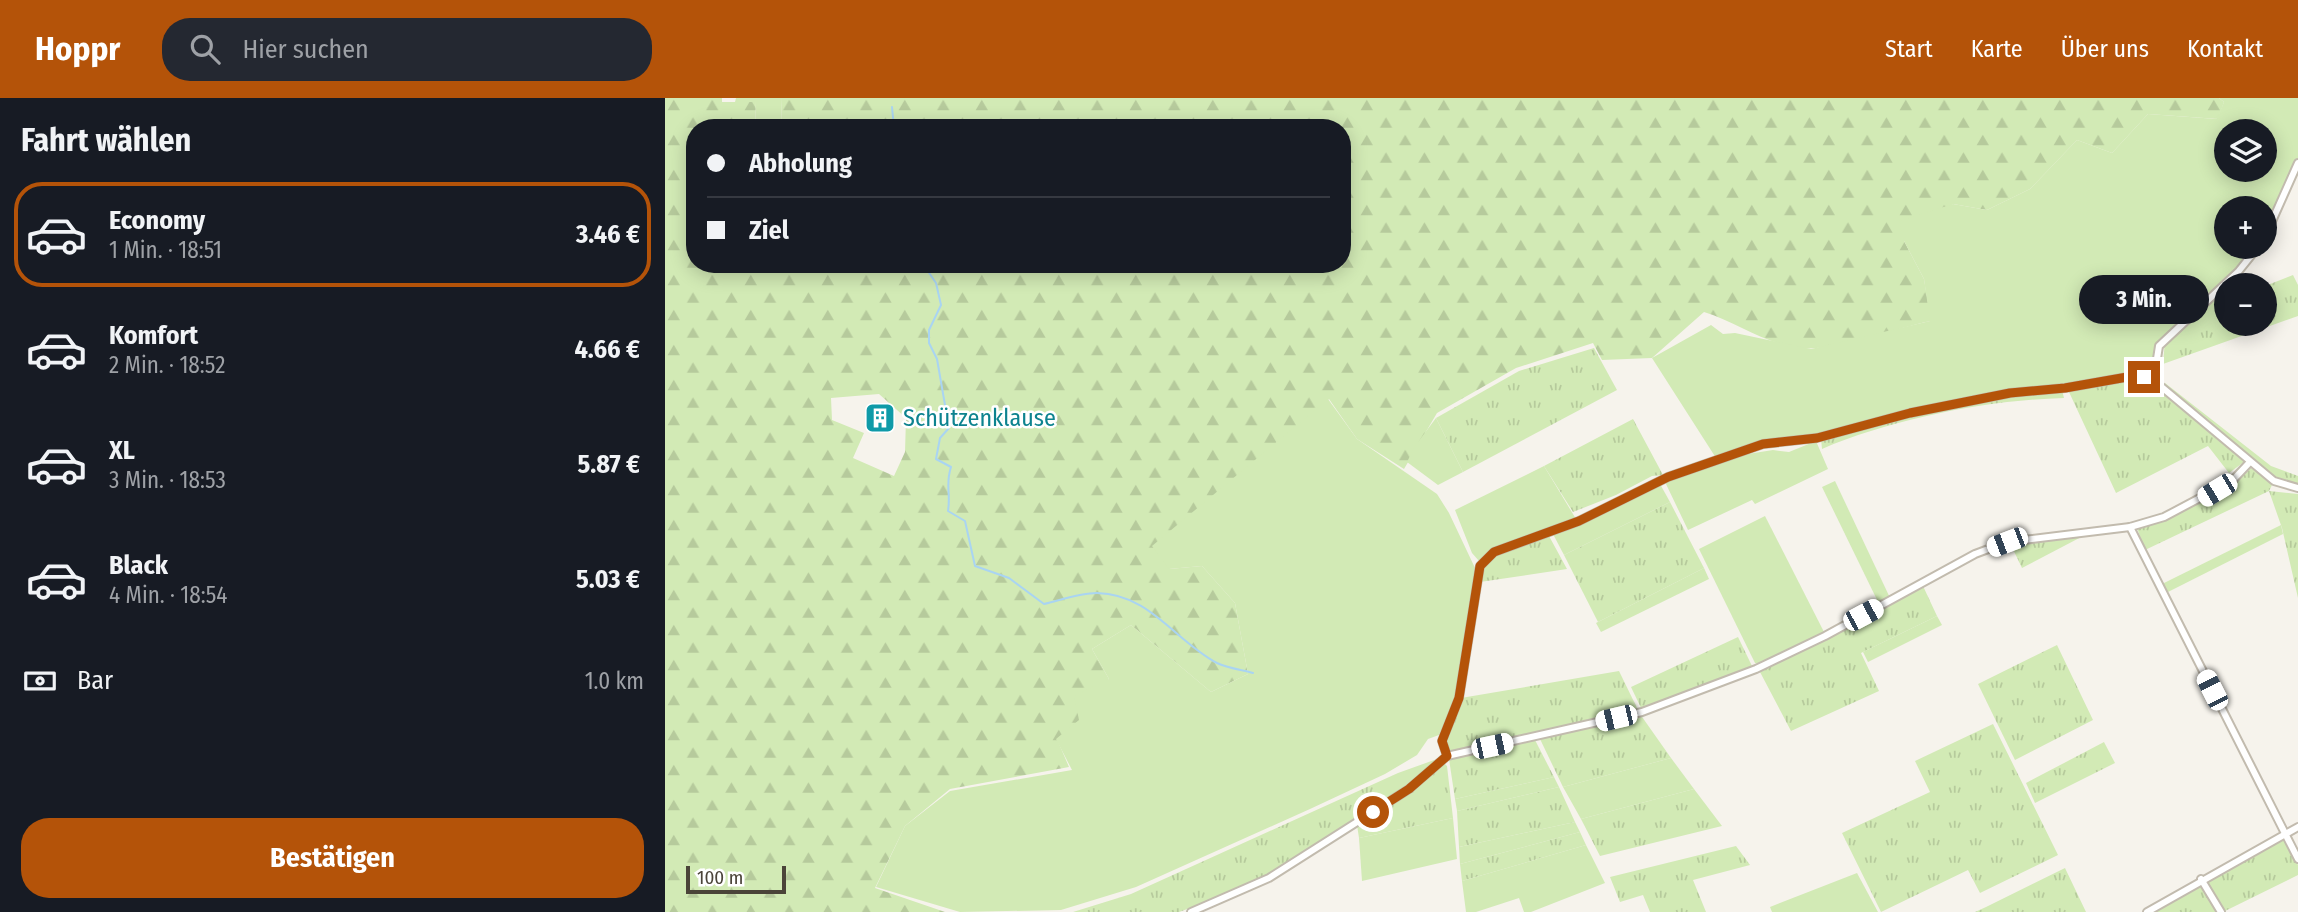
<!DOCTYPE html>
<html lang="de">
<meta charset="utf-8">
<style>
:root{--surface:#171b24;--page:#242831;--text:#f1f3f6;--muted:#9ea1a6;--line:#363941;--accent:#b45309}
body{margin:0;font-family:"Fira Sans Condensed",sans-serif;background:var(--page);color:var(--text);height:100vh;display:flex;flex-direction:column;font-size:26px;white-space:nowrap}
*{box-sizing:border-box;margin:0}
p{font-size:23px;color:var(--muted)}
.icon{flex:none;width:38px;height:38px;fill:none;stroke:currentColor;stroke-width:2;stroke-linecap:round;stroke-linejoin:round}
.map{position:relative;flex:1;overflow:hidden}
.panel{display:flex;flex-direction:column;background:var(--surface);width:665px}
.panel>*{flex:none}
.guide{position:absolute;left:21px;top:21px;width:665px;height:154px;border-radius:28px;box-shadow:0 4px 18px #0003;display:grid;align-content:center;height:154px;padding:0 21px;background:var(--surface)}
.controls{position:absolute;left:1549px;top:21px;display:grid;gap:14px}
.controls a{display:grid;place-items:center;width:63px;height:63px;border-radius:50%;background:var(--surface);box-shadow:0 4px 18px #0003;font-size:35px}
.scale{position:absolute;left:21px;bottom:18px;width:100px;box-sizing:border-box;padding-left:7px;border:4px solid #4b4439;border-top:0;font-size:19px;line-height:24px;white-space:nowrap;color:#4b4439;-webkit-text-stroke:5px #fff;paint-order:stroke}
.end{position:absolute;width:32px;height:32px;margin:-16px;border:9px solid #b45309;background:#fff;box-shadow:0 0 0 4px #fff}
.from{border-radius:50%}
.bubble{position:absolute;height:49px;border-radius:24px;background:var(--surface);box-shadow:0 4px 18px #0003;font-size:23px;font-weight:700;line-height:49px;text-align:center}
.car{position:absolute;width:21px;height:42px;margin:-21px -10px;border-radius:9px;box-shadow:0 0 5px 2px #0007;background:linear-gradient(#fff 24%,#345 0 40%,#fff 0 76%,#345 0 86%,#fff 0)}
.guide b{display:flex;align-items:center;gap:24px;height:66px;font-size:26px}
.guide b+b{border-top:2px solid var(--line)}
.guide i{width:18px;height:18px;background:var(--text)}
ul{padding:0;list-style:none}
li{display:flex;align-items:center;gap:21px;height:105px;margin:0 14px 10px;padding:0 7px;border:4px solid transparent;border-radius:28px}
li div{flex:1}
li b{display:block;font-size:26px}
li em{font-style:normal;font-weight:700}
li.selected{border-color:var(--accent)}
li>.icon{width:63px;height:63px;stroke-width:1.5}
h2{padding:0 21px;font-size:32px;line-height:84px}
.pay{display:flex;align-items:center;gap:18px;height:77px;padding:0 21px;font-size:26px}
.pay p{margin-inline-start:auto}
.cta{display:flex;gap:14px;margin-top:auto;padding:14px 21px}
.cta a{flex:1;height:80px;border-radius:28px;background:var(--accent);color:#fff;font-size:28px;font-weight:700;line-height:80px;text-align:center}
header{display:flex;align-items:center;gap:42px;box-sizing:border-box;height:98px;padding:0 35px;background:var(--accent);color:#fff}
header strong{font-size:33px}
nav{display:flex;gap:38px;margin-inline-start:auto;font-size:24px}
.search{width:490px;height:63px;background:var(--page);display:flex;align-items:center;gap:18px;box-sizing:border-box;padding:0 24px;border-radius:28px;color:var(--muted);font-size:26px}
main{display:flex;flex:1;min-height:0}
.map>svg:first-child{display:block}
</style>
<header>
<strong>Hoppr</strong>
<div class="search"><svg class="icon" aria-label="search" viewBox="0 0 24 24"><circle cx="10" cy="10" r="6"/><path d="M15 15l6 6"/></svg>Hier suchen</div>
<nav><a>Start</a><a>Karte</a><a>Über uns</a><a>Kontakt</a></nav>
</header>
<main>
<section class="panel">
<h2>Fahrt wählen</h2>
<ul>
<li class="selected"><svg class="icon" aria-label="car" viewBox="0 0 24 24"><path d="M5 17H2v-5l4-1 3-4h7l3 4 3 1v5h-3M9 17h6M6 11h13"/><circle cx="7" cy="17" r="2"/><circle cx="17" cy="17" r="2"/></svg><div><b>Economy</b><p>1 Min. · 18:51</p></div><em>3.46 €</em></li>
<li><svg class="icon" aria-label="car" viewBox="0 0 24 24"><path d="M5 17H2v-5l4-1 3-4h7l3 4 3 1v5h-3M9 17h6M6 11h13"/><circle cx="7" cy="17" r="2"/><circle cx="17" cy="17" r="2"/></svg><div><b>Komfort</b><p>2 Min. · 18:52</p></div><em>4.66 €</em></li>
<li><svg class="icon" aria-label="car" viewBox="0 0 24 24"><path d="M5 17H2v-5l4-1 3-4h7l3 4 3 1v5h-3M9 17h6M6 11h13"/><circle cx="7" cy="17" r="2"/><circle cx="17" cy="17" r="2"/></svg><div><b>XL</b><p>3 Min. · 18:53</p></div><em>5.87 €</em></li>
<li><svg class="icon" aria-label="car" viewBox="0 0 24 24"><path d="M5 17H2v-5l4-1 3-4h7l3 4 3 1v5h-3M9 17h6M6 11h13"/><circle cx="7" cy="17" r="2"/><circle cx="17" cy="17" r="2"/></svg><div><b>Black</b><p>4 Min. · 18:54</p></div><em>5.03 €</em></li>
</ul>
<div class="pay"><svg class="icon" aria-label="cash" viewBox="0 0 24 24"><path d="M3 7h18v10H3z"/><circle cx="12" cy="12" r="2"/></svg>Bar<p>1.0 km</p></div>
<div class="cta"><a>Bestätigen</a></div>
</section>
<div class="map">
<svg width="1633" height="814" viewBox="0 0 1633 814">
<defs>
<pattern id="grass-tufts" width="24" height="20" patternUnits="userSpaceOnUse" patternTransform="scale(1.75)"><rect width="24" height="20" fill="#d2eab5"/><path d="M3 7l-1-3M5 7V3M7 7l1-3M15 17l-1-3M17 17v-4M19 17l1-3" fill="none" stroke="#b6ca9c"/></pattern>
<pattern id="forest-firs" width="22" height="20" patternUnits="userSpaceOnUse" patternTransform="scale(1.75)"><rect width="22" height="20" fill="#d2eab5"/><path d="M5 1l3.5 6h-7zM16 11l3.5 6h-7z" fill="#b6ca9c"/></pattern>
</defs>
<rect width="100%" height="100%" fill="#f6f3ec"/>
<g fill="url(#grass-tufts)">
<path d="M1628 177 1633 187V218L1498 266 1500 242 1548 199 1561 197V226H1600V188Z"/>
<path d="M929 250 952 292 798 374 771 320 854 273Z"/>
<path d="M1470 281C1505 294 1550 339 1579 364L1564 375 1543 348 1451 395 1404 294Z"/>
<path d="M1500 285 1606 368 1633 378V390L1609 383 1500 293Z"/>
<path d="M1397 292 1399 300C1322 302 1227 321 1157 351L1156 341C1235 319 1315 299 1397 292Z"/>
<path d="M968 321 998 377 987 378 951 397 908 414 879 368Z"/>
<path d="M1586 370 1608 385 1604 393 1633 396V500L1617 430 1604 393 1480 452 1472 430 1553 398C1558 390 1577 381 1586 370Z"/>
<path d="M1005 404 1039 470 933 524 899 457Z"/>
<path d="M1420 437 1357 470 1345 445Z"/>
<path d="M884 438 902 471 815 484C819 450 857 446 884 438Z"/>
<path d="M1258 488 1272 518 1196 555 1214 593 1126 633 1095 574 1096 571Z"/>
<path d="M1073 539 1087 568 976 610 966 589Z"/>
<path d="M1392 547 1428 622 1350 662 1313 586Z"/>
<path d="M954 573 973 612 784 653 781 644 796 600Z"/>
<path d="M975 616 1006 660 898 689 875 641Z"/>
<path d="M1328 626 1393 757 1315 795 1303 772 1216 814 1177 735 1265 694 1250 663Z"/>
<path d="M870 642 889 679 790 701 784 661Z"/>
<path d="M1439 644 1450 665 1370 705 1361 685Z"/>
<path d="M772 661 775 662 742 690 694 720 600 778 566 795 514 814H408L466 796 733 675Z"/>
<path d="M779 665 782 668 788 720 694 740 692 727 745 693Z"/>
<path d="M894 689 910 724 794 749 792 713Z"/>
<path d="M1029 691 1057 728 935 758 916 721Z"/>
<path d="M915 734 921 747 797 783 795 766Z"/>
<path d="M1619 740 1633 767V777L1558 814 1541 782Z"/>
<path d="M1071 748 1085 767 1028 782 1041 814H985L978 797 955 804 945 779Z"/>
<path d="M1400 770 1421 814H1310L1321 809Z"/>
<path d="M1535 785 1552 814H1487Z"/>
</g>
<path fill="url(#forest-firs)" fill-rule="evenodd" d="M0 0H57V4H91L90 30H30V166H677V30H116L117 0H1554L1559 4 1553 21 1483 16 1447 55 1412 42 1365 91 1322 112 1288 106 1239 143 1259 181 1266 223C1230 230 1168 254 1134 250 1101 246 1071 224 1039 214L987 260 937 262 928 245 851 270 772 315 739 371 692 341 664 301 504 471 537 468 570 505 583 576 546 594 466 527 427 551 444 581 415 622 392 641 404 669 285 691 240 728 210 790 280 814H0ZM214 296 241 320 240 354 229 378 188 360 199 335 167 322 166 300Z"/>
<g fill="#d2eab5" fill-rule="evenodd">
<path d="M71 0H117L116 30H90L91 4H70Z"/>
<path d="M1554 0H1633V65L1600 139V110H1561V149H1593L1494 248 1491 267 1468 278 1294 305 1152 340 1098 346 1051 360 987 260 1046 227 1058 236 1070 235 1146 251 1265 223 1259 181 1239 143 1234 123 1288 106 1322 112 1365 91 1412 42 1447 55 1483 16 1552 21 1559 4ZM1561 33H1600V72H1561Z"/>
<path d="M663 301 692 341 772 396 784 415 810 470 792 600 774 637 763 641 752 657 720 676 645 711 471 789 396 812 295 814 211 789 240 728 285 693 407 672 391 641 414 622 409 598 444 581 427 551 466 527 546 594 583 576 570 505 537 468 504 471 487 448Z"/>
<path d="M771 320 798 374 773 387 742 364 750 348Z"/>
<path d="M1151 343 1163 371 1090 406 1087 402 1023 432 1001 386 1003 381 1051 361 1108 352 1124 354Z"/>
<path d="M879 368 911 421 836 448 814 463 807 455 790 412Z"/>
<path d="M1170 383 1226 502 1215 508 1157 389Z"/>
<path d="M995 386 1005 404 899 457 888 436Z"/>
<path d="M1100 418 1159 534 1094 566 1090 565 1034 451Z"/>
<path d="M1616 427 1618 436 1501 495 1497 486Z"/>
<path d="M1039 470 1044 481 936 534 931 525Z"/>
<path d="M1272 518 1277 527 1203 564 1198 554Z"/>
<path d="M1006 660 1029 691 916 721 898 689Z"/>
<path d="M889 679 894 689 792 713 790 701Z"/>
<path d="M788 720 792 761 697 783 694 740Z"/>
<path d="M910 724 915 734 795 766 794 749Z"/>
<path d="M921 747 940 785 866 814H859L854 800 811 814H801L797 783Z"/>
<path d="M1192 775 1213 814H1107L1105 809Z"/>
</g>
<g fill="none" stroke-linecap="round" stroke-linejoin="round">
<g stroke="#a9d4f2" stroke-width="2">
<path d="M227 9 229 30"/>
<path d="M258 166 271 185 276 207 264 232V245L272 261 284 330 275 340 271 361 286 369C280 387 286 395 283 413L300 423 310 468 344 480 379 506C396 502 415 495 432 495 485 496 509 542 552 565 562 570 577 572 588 575"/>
</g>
<g stroke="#c2bbae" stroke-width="10">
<g id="minor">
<path d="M1600 139 1633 65"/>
<path d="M1493 286 1491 267 1494 248 1573 174 1593 149"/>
<path d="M1465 429 1633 761"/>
<path d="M782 658 777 643 794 600 815 468 829 454 914 423 1003 379 1098 346 1152 340 1245 315 1345 295 1400 290 1468 278 1480 279 1493 286 1609 383 1633 390"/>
<path d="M1536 781 1556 814"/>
<path d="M526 814 604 780 744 691 782 658 977 614 1091 571 1160 538 1310 456 1342 444 1465 429 1499 419 1567 383 1584 365"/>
<path d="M1482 814 1633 729"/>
</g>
</g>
<use href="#minor" stroke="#fff" stroke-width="6"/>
</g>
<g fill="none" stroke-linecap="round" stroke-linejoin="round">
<path stroke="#b45309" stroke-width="9" d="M708 714 744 691 782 658 777 643 794 600 815 468 829 454 914 423 1003 379 1098 346 1152 340 1245 315 1345 295 1400 290 1468 278 1479 279"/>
</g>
<defs>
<g id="building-square" transform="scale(1.575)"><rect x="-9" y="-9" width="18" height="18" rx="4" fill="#0f9aa8" stroke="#fff"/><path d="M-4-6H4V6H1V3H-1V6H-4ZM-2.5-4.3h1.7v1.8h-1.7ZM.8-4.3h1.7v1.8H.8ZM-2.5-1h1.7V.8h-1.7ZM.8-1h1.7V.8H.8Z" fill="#fff"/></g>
</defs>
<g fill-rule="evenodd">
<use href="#building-square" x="215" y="320"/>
</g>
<g text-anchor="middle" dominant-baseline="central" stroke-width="5" stroke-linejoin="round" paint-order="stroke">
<g font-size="24" fill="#0d838f" stroke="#fff" text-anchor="start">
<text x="238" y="320">Schützenklause</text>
</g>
</g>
</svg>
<div class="controls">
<a><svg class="icon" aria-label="layers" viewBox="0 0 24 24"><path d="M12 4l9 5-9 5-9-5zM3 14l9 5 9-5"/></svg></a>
<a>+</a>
<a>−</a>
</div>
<div class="scale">100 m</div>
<i class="end from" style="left:708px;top:714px"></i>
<i class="end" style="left:1479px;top:279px"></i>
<div class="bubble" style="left:1414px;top:177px;width:130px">3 Min.</div>
<i class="car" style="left:1552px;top:392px;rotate:239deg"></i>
<i class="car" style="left:1342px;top:444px;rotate:249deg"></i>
<i class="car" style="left:1198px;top:517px;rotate:62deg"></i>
<i class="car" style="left:1547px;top:592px;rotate:333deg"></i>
<i class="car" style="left:951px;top:620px;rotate:257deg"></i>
<i class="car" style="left:827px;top:648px;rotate:78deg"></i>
<div class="guide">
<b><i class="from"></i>Abholung</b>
<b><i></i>Ziel</b>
</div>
</div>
</main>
